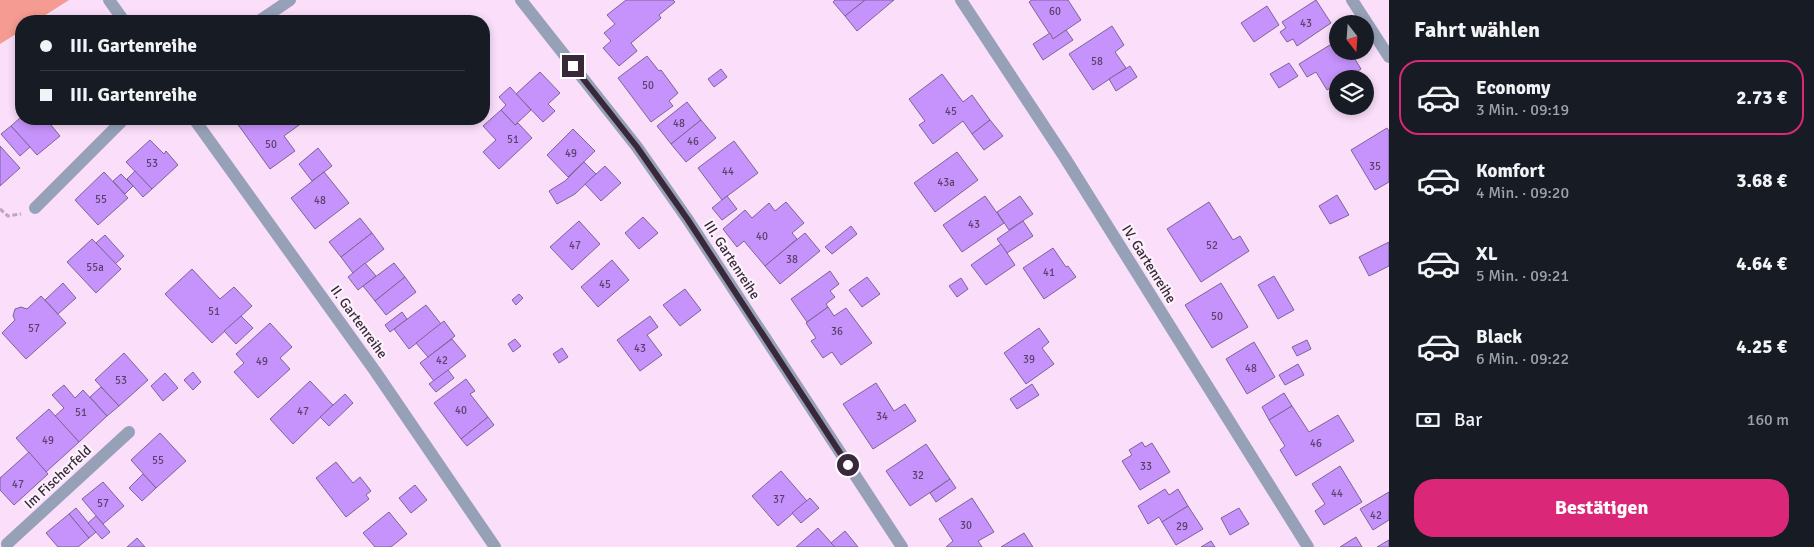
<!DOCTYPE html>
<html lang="de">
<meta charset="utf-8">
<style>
:root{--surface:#171b24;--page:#20242c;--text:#f1f3f6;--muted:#9ea1a6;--line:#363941;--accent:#db2777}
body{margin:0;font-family:Signika,sans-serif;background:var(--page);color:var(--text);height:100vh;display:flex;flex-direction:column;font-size:19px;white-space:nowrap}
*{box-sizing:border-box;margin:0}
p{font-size:16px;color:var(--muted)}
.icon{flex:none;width:28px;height:28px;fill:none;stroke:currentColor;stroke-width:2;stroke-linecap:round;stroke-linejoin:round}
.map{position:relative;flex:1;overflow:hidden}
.side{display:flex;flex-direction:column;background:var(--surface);width:425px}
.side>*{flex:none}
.top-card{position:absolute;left:15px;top:15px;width:475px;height:110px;border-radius:20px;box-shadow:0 2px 8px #0003;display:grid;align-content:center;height:110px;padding:0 25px;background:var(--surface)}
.needle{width:32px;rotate:163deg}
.buttons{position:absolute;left:1329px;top:15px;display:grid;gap:10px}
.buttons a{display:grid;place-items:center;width:45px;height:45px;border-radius:50%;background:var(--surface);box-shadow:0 2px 8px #0003;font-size:25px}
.end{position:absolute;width:22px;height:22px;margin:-11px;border:6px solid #39283a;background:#fff;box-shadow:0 0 0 2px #fff}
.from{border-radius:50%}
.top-card b{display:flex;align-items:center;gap:18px;height:48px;font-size:19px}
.top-card b+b{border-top:1px solid var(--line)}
.top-card i{width:12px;height:12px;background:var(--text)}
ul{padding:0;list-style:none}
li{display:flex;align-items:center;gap:15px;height:75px;margin:0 10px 8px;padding:0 15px;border:2px solid transparent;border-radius:20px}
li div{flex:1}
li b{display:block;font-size:19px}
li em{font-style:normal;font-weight:700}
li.active{border-color:var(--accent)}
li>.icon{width:45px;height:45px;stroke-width:1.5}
h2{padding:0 25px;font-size:22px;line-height:60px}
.pay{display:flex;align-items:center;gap:12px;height:55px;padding:0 25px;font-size:19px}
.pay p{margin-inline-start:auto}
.action{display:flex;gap:10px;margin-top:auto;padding:10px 25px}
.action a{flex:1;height:58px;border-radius:20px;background:var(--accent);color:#fff;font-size:20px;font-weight:700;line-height:58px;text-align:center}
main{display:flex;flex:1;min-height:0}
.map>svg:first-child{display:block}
</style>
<main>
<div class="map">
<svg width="1389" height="547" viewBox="0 0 1389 547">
<rect width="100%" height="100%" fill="#fadefa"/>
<path fill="#f59b92" d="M0 0H69L36 21H21V31L0 44Z"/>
<g fill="#c692fb" stroke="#7c6595">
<path d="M626 0H673L675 2 659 15 661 18 631 43 637 51 619 66 603 48 611 41 604 33 615 24 607 15Z"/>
<path d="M835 0H865L845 16 833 2Z"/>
<path d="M865 0H894L857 31 845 16Z"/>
<path d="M1032 0H1068L1081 20 1053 39 1029 2Z"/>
<path d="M1316 0 1331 23 1297 46 1293 39 1287 42 1280 32 1286 28 1282 22Z"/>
<path d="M1267 6 1279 25 1254 42 1241 23Z"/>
<path d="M1112 26 1124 45 1115 52 1126 68 1093 90 1069 54Z"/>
<path d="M1066 30 1073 40 1043 60 1033 44 1050 33 1053 39Z"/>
<path d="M1338 40V51H1350L1361 69 1346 79H1338V84L1327 90 1316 72 1307 77 1299 64Z"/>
<path d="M647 56 659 71 661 70 678 93 669 101 673 106 651 122 618 78Z"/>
<path d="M1289 63 1298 76 1279 88 1270 74Z"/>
<path d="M1130 66 1137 77 1116 91 1109 79Z"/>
<path d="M721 69 727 77 714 87 708 79Z"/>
<path d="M540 72 560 93 548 104 555 111 543 122 516 94Z"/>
<path d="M942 74 963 102 972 95 990 120 972 134 963 121 933 144 919 125 925 121 909 99Z"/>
<path d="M510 87 531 110 515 125 501 110 506 105 499 97Z"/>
<path d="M687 102 701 120 671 144 657 126Z"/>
<path d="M501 110 515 125 518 123 532 138 499 169 483 152 496 140 483 126Z"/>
<path d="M21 117V119H46L60 136 37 155 11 126Z"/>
<path d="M234 119H305L306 120 284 136 295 151 270 169Z"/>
<path d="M701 120 716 138 686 162 671 144Z"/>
<path d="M990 120 1003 136 984 150 972 134Z"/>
<path d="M11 126 30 147 20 156 1 134Z"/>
<path d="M1387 128 1389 131V182L1375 190 1351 150Z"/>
<path d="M573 129 595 151 568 177 547 155Z"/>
<path d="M150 140 164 154 166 151 178 165 152 189 126 162Z"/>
<path d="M734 141 758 173 722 200 698 168Z"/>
<path d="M0 146 20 168 0 186Z"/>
<path d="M318 148 332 166 312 181 299 164Z"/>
<path d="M957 152 978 180 935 212 914 183Z"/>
<path d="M584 162 596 174 575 194 557 204 549 191 565 181Z"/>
<path d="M605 166 621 183 601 201 585 184Z"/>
<path d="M135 171 152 189 143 197 127 179Z"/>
<path d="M104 172 128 198 98 225 75 200Z"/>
<path d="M324 172 349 203 315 229 291 198Z"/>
<path d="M121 174 133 186 125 194 113 181Z"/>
<path d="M1337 195 1349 215 1330 224 1319 206Z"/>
<path d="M727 196 737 209 722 220 712 208Z"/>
<path d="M985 196 1004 223 962 252 943 225Z"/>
<path d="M1020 196 1033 214 1009 230 997 212Z"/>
<path d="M786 202 804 223 792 233 797 239 765 266 744 241 737 247 723 229 745 210 752 218 769 203 775 211Z"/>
<path d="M1209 202 1233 240 1240 236 1249 251 1201 282 1167 229Z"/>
<path d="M643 217 658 233 639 249 625 233Z"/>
<path d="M360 218 372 233 341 257 329 242Z"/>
<path d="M579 221 600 244 572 270 550 247Z"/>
<path d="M1023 221 1033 236 1007 253 997 239Z"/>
<path d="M851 226 857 234 832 254 825 247Z"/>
<path d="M372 233 384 249 353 273 341 257Z"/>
<path d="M805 233 820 251 780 284 765 266Z"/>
<path d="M105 235 124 256 115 264 96 243Z"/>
<path d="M92 239 121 269 96 293 67 262Z"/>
<path d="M1389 242V266L1369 276 1359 257Z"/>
<path d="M1001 244 1015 265 986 285 971 265Z"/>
<path d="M1053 248 1066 267 1068 266 1076 277 1044 299 1023 268Z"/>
<path d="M612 260 629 280 598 307 581 287Z"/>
<path d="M365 263 376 276 358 290 348 277Z"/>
<path d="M394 263 405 277 375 301 363 286Z"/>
<path d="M192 269 220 299 234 287 252 306 212 343 165 294Z"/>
<path d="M830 271 839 284 830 291 835 297 826 304 828 307 807 322 791 299Z"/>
<path d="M1274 276 1294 310 1278 319 1258 285Z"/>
<path d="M405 277 416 292 386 315 375 301Z"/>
<path d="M867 277 880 294 862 307 849 290Z"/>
<path d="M961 278 968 289 957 297 949 286Z"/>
<path d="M63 283 76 298 58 314 45 300Z"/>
<path d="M1221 283 1248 327 1212 348 1185 305Z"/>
<path d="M685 289 701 310 680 326 663 305Z"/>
<path d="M519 294 523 298 516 305 512 300Z"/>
<path d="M41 296 66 323 26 359 2 333 15 320 13 316 15 309 21 307 27 309Z"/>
<path d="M426 305 441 324 409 349 394 329Z"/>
<path d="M828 307 834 316 846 308 872 343 841 365 832 352 823 358 811 341 816 338 806 323Z"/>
<path d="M402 312 407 319 390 332 385 325Z"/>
<path d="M241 316 253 328 236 344 224 331Z"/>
<path d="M650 316 658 327 647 335 662 355 640 371 617 340Z"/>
<path d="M444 321 455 336 428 357 416 343Z"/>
<path d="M270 323 292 347 280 358 290 369 258 398 234 372 244 363 236 354Z"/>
<path d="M1039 328 1049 342 1042 348 1054 364 1026 384 1004 353Z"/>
<path d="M452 339 466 356 434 381 420 363Z"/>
<path d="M515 339 521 346 513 352 508 344Z"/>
<path d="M1307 340 1311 349 1297 356 1292 347Z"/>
<path d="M1254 342 1275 377 1247 394 1226 359Z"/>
<path d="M562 348 568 357 559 363 553 354Z"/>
<path d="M124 353 148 380 119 406 95 380Z"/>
<path d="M1298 364 1304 375 1285 385 1279 375Z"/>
<path d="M448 370 454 378 436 392 429 384Z"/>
<path d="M193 372 201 382 193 390 184 380Z"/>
<path d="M165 373 178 388 163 401 151 386Z"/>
<path d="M466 379 475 391 470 394 488 417 461 439 434 403Z"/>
<path d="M310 381 333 405 293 444 270 419Z"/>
<path d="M876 383 894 411 905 404 916 421 873 449 843 404Z"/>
<path d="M1032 384 1039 395 1017 409 1010 399Z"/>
<path d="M64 385 75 398 83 390 107 416 79 442 55 416 64 408 52 395Z"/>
<path d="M101 387 119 406 107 416 90 397Z"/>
<path d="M1284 393 1292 406 1269 420 1262 407Z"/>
<path d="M345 394 353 403 329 426 320 417Z"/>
<path d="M1292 406 1309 432 1338 415 1354 441 1296 476 1280 450 1285 446 1269 420Z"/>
<path d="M49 409 79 442 46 472 16 438Z"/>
<path d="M488 417 494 425 467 446 461 439Z"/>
<path d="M160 433 186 461 156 488 131 460Z"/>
<path d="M1142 442 1145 447 1152 443 1170 472 1140 490 1122 461 1132 455 1129 450Z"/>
<path d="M926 444 950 479 910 506 886 471Z"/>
<path d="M29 452 48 474 14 505 0 490V478Z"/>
<path d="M336 462 353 483 360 477 371 491 366 495 369 499 346 517 316 478Z"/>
<path d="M1340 466 1362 502 1324 525 1315 511 1325 504 1312 484Z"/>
<path d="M781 471 807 501 778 526 752 496Z"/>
<path d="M143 474 156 488 142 501 129 488Z"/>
<path d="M950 479 956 488 936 502 930 493Z"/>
<path d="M103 482 124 506 103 524 82 499Z"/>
<path d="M415 485 427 500 411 513 399 498Z"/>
<path d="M1165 489 1169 495 1178 489 1188 506 1162 522 1159 517 1148 524 1138 506Z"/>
<path d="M1389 492V520L1373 530 1360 509Z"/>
<path d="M810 498 819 508 801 523 792 513Z"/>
<path d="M972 498 994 532 978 541 982 547H946L953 541 939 519Z"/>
<path d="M1188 506 1203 529 1176 545 1162 522Z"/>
<path d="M76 508 96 532 89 538 69 514Z"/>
<path d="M1239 508 1249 524 1230 535 1221 518Z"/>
<path d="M389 512 407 534 391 547H375L363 533Z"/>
<path d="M69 514 89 538 78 547H58L46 533Z"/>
<path d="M96 516 110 532 102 539 88 523Z"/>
<path d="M818 528 835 547H796Z"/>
<path d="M845 531 858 547H835L831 543Z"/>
<path d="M1024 533 1033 547H1001Z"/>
<path d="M1356 537 1362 547H1340Z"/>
<path d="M137 538 145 547H127Z"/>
<path d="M1389 540V547H1377Z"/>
<path d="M1211 541 1215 547H1201Z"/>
</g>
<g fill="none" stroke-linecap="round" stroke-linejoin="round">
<path stroke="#bfa6bf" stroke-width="3" stroke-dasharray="5 2.5" stroke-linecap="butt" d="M0 209 8 216 21 214"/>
<g stroke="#96a0b7" stroke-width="12">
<path d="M109 0 124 21"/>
<path d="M521 0 637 147 688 220 902 547"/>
<path d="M961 0 1065 158 1308 547"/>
<path d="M1352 0 1389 57"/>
<path d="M259 21 290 0"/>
<path d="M194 119 375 371 495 547"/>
<path d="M35 208 124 119"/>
<path d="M7 544 129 432"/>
</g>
</g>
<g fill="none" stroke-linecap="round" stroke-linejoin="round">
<path stroke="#39283a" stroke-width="6" d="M573 66 637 147 688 220 848 465"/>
</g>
<g text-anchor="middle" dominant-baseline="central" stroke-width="4.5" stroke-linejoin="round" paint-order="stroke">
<g font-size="11" fill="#5c426a">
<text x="1055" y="11">60</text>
<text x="1306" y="23">43</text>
<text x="1097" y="61">58</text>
<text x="648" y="85">50</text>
<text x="951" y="111">45</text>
<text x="679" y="123">48</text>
<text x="513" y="139">51</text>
<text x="693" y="141">46</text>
<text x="271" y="144">50</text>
<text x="571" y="153">49</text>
<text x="152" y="163">53</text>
<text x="1375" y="166">35</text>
<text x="728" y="171">44</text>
<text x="946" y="182">43a</text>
<text x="101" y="199">55</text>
<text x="320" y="200">48</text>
<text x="974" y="224">43</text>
<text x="762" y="236">40</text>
<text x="575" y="245">47</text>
<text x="1212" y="245">52</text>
<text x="792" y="259">38</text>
<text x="95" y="267">55a</text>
<text x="1049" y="272">41</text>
<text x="605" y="284">45</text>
<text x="214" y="311">51</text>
<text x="1217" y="316">50</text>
<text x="34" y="328">57</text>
<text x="837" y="331">36</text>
<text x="640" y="348">43</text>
<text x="1029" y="359">39</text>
<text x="442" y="360">42</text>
<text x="262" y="361">49</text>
<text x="1251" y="368">48</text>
<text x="121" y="380">53</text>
<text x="461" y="410">40</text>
<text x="303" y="411">47</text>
<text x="81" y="412">51</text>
<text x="882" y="416">34</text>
<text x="48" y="440">49</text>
<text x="1316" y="443">46</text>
<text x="158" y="460">55</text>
<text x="1146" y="466">33</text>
<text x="918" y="475">32</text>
<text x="18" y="484">47</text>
<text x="1337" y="493">44</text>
<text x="779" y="499">37</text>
<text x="103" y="503">57</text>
<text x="1376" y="515">42</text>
<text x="966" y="525">30</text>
<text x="1182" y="526">29</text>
</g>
<g font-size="14" fill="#39283a" stroke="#fcf2fc">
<text transform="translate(732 260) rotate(57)">III. Gartenreihe</text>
<text transform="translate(1149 264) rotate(58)">IV. Gartenreihe</text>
<text transform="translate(359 322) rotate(54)">II. Gartenreihe</text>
<text transform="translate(58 477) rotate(-43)">Im Fischerfeld</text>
</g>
</g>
</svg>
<div class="buttons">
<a><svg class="needle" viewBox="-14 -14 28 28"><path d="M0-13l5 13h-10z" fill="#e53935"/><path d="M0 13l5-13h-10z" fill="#9ea1a6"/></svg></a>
<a><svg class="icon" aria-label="layers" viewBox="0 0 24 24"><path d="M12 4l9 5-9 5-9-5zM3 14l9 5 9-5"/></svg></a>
</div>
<i class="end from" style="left:848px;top:465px"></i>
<i class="end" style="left:573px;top:66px"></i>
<div class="top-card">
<b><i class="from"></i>III. Gartenreihe</b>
<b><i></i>III. Gartenreihe</b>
</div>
</div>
<section class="side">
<h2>Fahrt wählen</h2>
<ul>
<li class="active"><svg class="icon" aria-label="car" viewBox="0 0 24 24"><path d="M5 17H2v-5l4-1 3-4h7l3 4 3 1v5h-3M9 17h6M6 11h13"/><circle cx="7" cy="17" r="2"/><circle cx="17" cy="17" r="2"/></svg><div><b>Economy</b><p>3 Min. · 09:19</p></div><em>2.73 €</em></li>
<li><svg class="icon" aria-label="car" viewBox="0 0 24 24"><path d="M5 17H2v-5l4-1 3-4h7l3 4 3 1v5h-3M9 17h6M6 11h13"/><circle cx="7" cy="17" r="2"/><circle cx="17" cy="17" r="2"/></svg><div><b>Komfort</b><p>4 Min. · 09:20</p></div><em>3.68 €</em></li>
<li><svg class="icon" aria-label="car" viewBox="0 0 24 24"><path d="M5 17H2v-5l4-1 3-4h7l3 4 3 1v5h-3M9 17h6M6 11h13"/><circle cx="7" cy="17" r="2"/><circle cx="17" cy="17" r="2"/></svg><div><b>XL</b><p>5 Min. · 09:21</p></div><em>4.64 €</em></li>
<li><svg class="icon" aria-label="car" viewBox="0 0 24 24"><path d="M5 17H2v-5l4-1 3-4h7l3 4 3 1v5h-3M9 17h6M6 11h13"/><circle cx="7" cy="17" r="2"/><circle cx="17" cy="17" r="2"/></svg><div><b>Black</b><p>6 Min. · 09:22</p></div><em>4.25 €</em></li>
</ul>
<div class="pay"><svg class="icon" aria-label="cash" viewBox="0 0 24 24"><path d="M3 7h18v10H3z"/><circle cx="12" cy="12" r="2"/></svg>Bar<p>160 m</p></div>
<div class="action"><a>Bestätigen</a></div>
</section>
</main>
